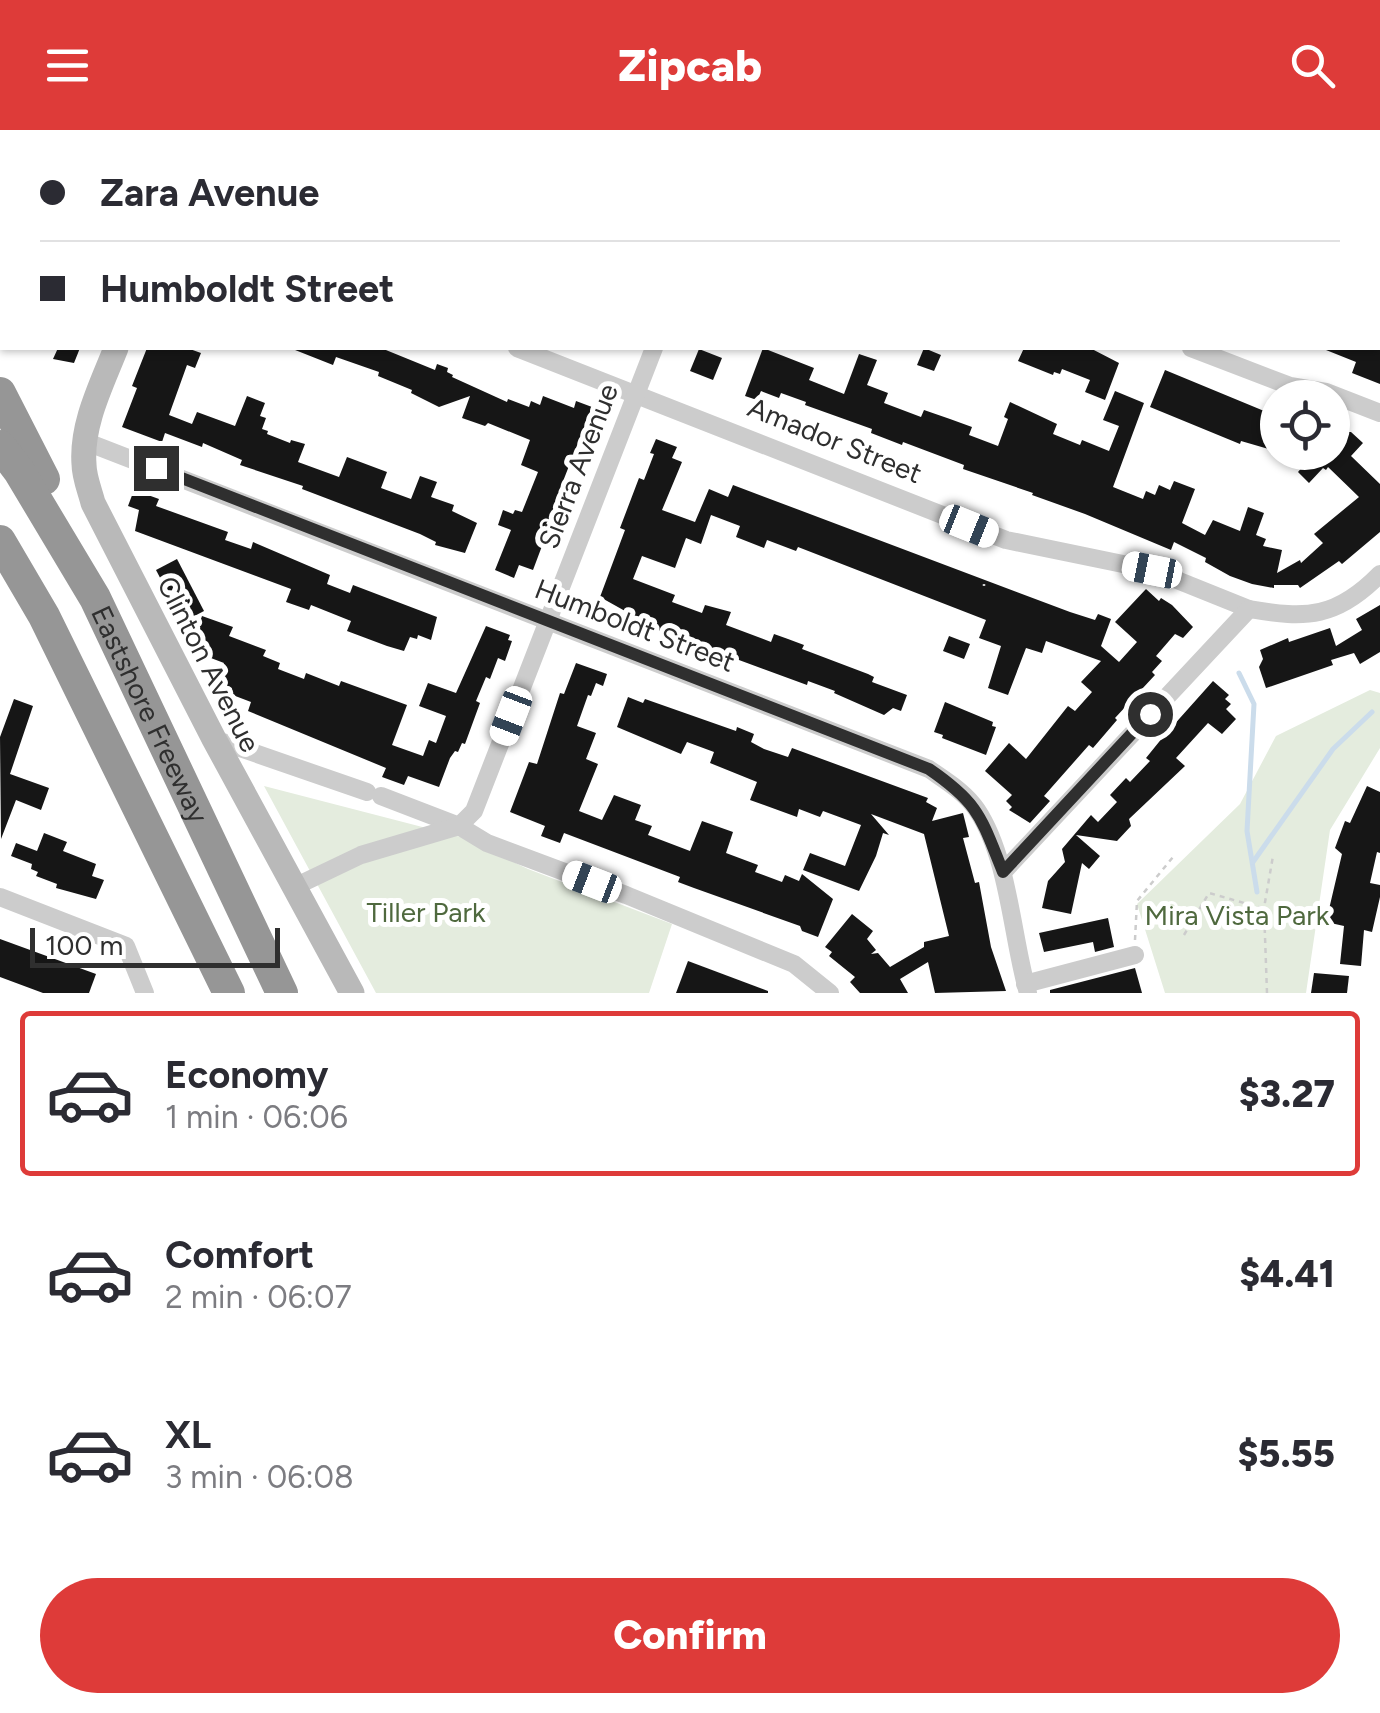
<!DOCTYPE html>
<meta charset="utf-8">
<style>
:root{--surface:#fff;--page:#f7f7f7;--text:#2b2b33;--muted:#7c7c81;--line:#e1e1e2;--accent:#de3b39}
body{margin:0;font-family:Figtree,sans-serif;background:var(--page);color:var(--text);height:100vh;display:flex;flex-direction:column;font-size:38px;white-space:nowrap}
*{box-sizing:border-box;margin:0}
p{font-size:32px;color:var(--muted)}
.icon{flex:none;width:55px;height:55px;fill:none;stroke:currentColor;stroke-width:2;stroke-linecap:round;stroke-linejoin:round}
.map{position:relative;height:863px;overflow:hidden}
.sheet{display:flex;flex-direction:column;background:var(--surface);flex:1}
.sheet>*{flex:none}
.guide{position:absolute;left:0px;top:0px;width:1380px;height:220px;box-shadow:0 2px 8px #0004;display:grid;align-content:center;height:220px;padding:0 40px;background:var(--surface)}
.controls{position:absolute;left:1260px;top:250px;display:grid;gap:20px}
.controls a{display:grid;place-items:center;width:90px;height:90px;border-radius:50%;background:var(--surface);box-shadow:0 2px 8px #0004;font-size:50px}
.scale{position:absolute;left:30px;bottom:25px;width:250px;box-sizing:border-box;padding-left:10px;border:5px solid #2f2f2f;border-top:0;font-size:28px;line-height:35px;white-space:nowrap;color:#2f2f2f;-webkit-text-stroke:8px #fff;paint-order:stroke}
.end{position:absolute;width:45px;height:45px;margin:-22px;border:12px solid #2f2f2f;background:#fff;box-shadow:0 0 0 5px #fff}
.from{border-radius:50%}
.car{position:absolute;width:30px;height:60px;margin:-30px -15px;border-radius:12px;box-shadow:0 0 8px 2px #0007;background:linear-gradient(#fff 24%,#345 0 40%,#fff 0 76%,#345 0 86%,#fff 0)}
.guide b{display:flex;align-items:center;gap:35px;height:95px;font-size:38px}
.guide b+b{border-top:2px solid var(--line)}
.guide i{width:25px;height:25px;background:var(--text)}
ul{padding:18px 0 0;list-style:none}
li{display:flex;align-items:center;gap:30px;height:165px;margin:0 20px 15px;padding:0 20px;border:5px solid transparent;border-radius:10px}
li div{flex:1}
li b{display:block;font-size:38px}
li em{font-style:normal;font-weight:800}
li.on{border-color:var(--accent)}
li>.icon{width:90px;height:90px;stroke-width:1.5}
.button{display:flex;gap:20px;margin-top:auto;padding:20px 40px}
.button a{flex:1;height:115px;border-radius:60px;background:var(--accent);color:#fff;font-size:40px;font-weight:800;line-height:115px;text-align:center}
header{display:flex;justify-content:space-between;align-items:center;height:130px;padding:0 40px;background:var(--accent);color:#fff;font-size:45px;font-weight:800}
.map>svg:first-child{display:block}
</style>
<header><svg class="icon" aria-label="menu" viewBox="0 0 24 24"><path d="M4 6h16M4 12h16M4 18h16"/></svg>Zipcab<svg class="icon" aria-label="search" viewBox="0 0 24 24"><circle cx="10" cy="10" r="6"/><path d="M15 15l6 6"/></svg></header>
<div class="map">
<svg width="1380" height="863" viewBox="0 0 1380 863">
<rect width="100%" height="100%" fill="#fff"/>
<g fill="#e4ecde">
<path d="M1370 560 1380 563V618L1330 700 1306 863H1165L1137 774 1240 674 1276 606Z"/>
<path d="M264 656 461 707 528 739 672 794 649 863H376Z"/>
</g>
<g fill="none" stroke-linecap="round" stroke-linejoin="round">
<g stroke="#cbdceb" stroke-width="5">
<path d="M1239 543 1254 574 1247 701 1257 762"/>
<path d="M1253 732 1333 619 1372 582"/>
</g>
</g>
<g fill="#161616">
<path d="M58 218H80L74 233 53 229Z"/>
<path d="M147 218H187L201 223 195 238 187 235 169 285 192 294 197 282 235 296 247 266 265 273 260 286 266 288 262 299 268 301 267 304 290 313 291 310 305 314 298 332 339 347 347 327 387 342 381 358 411 369 420 346 437 352 431 367 454 375 452 381 477 393 465 423 435 415 436 412 420 404 302 359 303 356 240 335 242 330 203 313 202 317 165 303 162 312 122 297 137 258 132 256Z"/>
<path d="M290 218H381L435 240 437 234 448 238 447 242 453 245 452 247 507 272 508 269 529 277 531 271 540 275 543 266 574 278 576 271 592 277 560 359 563 360 533 440 519 435 514 448 495 440 511 400 498 395 503 380 513 384 515 380 522 382 538 342 521 335 530 310 488 293 485 296 462 288 470 266 439 277 411 263 412 260 378 246 379 242 336 227 333 235Z"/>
<path d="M763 218 814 238 809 250 844 264 859 224 877 230 867 255 888 263 884 273 921 287 924 280 950 289 972 297 969 305 998 316 1008 289 1004 287 1010 272 1057 294 1053 304 1080 315 1082 310 1109 321 1119 296 1103 290 1115 261 1144 273 1113 357 1143 369 1146 361 1155 365 1159 355 1170 360 1174 351 1195 359 1182 393 1205 405 1213 390 1240 401 1248 377 1264 383 1256 405 1266 409 1263 416 1282 420 1277 443 1300 430 1301 433 1323 413 1314 404 1359 367 1328 337 1326 340 1323 338 1309 353 1298 342 1304 335 1290 322H1332V302H1351L1363 313 1351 326 1380 354V402L1342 434 1339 431 1300 458 1298 455H1274V458L1252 454 1230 446 1205 432 1206 428 1174 412 1171 420 1085 384 1032 365 1033 363 963 339 964 335 903 312 902 315 871 303 872 299 805 275 806 272 781 263 779 268 761 261 757 270 745 266Z"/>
<path d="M924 218 941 225 934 241 917 235Z"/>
<path d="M1024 218H1090L1119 233 1105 270 1085 262 1090 250 1062 239 1060 244 1054 242 1053 245 1018 231Z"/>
<path d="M1321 218H1380V254L1352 243 1356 232Z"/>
<path d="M699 219 722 228 713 250 690 241Z"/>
<path d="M1165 240 1274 285 1273 289 1278 291V306L1272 320 1241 311 1240 314 1150 277Z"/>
<path d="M656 309 677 317 672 328 682 332 662 380 695 392 709 359 728 367 733 355 1070 482 1095 490 1098 484 1111 489 1101 516 1119 532 1137 512 1115 492 1146 459 1159 471 1161 468 1172 475 1193 497 1183 508 1175 504 1156 526 1162 531 1152 542 1155 545 1115 588 1117 590 1093 618 1089 615 1044 666 1050 671 1030 693 1009 680 1012 677 1006 671 1012 665 985 641 1009 613 1026 629 1068 576 1075 581 1092 562 1081 552 1101 531 1046 511 1042 523 1026 518 1008 565 988 558 1001 516 979 508 986 490 798 417 796 421 767 410 764 418 736 407 740 396 711 385 701 414 686 408 675 438 642 426 633 449 675 465 672 472 702 483 705 475 731 482 726 495 771 512 774 504 788 509 804 515 802 519 868 544 874 547 872 552 907 565 901 581 893 578 884 585 834 563 835 561 808 551 807 555 655 499 656 496 624 484 625 481 600 467 625 400 620 398 639 348 644 350 654 324 650 323Z"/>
<path d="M134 360 159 369 156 376 228 402 225 410 251 419 253 412 330 445 327 454 350 463 353 455 437 487 431 510 418 505 417 509 410 507 404 521 387 516 347 501 351 491 311 475 309 480 286 472 291 459 135 401 139 380 128 376Z"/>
<path d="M177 429 204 481 183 492 156 440Z"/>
<path d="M1380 475V522L1360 534 1354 523 1331 530 1333 535 1266 558 1259 537 1263 529 1260 520 1288 508 1289 512 1330 498 1336 516 1362 500 1356 489Z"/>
<path d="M202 486 233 497 229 506 266 520 263 526 280 533 278 539 304 549 306 543 339 556 341 551 407 575 392 615 423 626 429 610 436 613 446 586 419 576 428 553 456 563 486 496 510 505 508 510 512 511 505 531 498 528 490 549 486 547 476 571 480 573 465 614 462 613 458 622 455 621 450 628 439 657 408 646 404 655 382 647 386 638 248 581 251 572 230 564 232 558 217 552 224 533 203 525 207 515 195 506Z"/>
<path d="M949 506 970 514 964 529 943 521Z"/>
<path d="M576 533 607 544 603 556 596 553 591 566 588 565 577 596 596 603 586 629 598 634 579 681 602 690 614 665 641 675 635 690 652 696 648 705 690 721 702 691 733 702 726 723 758 735 755 742 782 752 785 745 799 751 802 744 833 769 818 807 802 801 800 796 694 758 678 752 680 747 564 703 560 713 541 706 545 696 510 682 529 632 537 634 560 563 564 564Z"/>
<path d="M1213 551 1229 565 1225 569 1231 574 1226 579 1236 589 1222 604 1208 593 1176 628 1185 636 1129 689 1131 696 1117 711 1076 705 1100 726 1089 739 1082 733 1071 784 1042 778 1048 751 1065 732 1062 719 1091 685 1098 692 1117 672 1110 665 1126 648 1130 652 1150 631 1146 628 1163 607Z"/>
<path d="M628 567 643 573 645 569 736 601 737 597 754 604 751 612 764 619 788 627 792 618 928 668 926 672 937 678 932 691 963 683 969 707 963 708 975 753 979 752 991 817 1006 861 935 863 928 832 900 849 908 863H860L850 852 855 847 829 826 832 822 825 817 852 784 873 801 867 809 876 820 871 824 878 823 890 837 924 817V812L949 806 924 704 871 684 889 705 883 703 876 726 859 761 803 740 810 723 845 736 861 695 823 681 820 687 799 679 797 687 750 670 757 652 710 633 714 622 687 612 681 624 617 597Z"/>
<path d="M14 569 33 576 10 644 49 658 41 680 16 670 1 709 0 607Z"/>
<path d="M945 572 993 592 992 596 996 597 986 625 942 608 943 605 934 602Z"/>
<path d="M1367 656 1380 662V723L1377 722 1370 753 1380 755V767L1372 802 1364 800 1361 836 1340 834 1344 796 1326 792 1342 724 1335 718 1345 691 1350 693Z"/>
<path d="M44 703 67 712 63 721 96 734 92 746 104 750 96 769 56 758 57 754 36 746 38 742 31 739 32 734 11 726 16 713 37 721Z"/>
<path d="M1108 788 1114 817 1095 822 1093 812 1044 822 1039 803Z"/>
<path d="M0 809 96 844 89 863H43L0 847Z"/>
<path d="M688 831 768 861V863H676Z"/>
<path d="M1135 838 1142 863H1050V860Z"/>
<path d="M1314 843 1349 846 1347 863H1311Z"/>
</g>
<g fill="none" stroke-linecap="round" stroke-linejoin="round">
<g stroke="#ccc" stroke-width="2.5" stroke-dasharray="5 5" stroke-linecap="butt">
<path d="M984 456V454"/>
<path d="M1184 805 1209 763 1262 778"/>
<path d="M1135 810 1137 771 1173 727"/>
<path d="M1267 863 1264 778 1273 726"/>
</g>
<g stroke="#ccc" stroke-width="18">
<path d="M630 0 637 2"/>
<path d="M1260 0 1267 2"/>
<path d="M199 2 200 0"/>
<path d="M738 2 739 0"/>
<path d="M1378 46 1380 47"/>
<path d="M517 218 1006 410 1152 440 1249 479"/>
<path d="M1191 218 1290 256 1326 262 1380 283"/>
<path d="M84 311 929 639C946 651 965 662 977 680 1009 728 1012 808 1028 863"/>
<path d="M214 609 367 662"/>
<path d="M381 666 459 696 487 713 626 765 794 834 830 863"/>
<path d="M1003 742 1249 479C1307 489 1337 488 1380 444"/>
<path d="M292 758 361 725 459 696 474 681 654 218"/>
<path d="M0 767 126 816 145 863"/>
<path d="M1025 854 1135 825"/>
</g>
<g stroke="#b9b9b9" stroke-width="25">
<path d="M0 15 2 16"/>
<path d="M116 218C102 254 81 294 84 334 84 347 90 361 93 373L214 609 352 863"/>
</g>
<g stroke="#969696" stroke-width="32">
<path d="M0 263 44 349"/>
<path id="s1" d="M0 316 19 341 95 468 282 863"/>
<path d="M0 411 44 486 229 863"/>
</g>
</g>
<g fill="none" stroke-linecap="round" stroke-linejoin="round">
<path stroke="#2f2f2f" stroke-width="12" d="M156 338 929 639C980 674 981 688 1003 742L1150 584"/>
</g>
<g text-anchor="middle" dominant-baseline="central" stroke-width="10" stroke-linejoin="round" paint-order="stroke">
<g font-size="28" fill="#2f2f2f" stroke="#fff">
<text transform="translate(835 310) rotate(22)">Amador Street</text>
<text transform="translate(578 336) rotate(-69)">Sierra Avenue</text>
<text transform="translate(635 495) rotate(21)">Humboldt Street</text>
<text transform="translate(209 534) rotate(63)">Clinton Avenue</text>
<text stroke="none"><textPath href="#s1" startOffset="308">Eastshore Freeway</textPath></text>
</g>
<g font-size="28" fill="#4f693e" stroke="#fff">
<text x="426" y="782">Tiller Park</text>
<text x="1237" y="785">Mira Vista Park</text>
</g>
</g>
</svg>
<div class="controls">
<a><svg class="icon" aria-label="locate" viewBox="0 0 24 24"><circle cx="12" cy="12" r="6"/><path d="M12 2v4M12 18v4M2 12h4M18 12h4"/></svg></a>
</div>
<div class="scale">100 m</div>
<i class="end from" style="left:1150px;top:584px"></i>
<i class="end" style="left:156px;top:338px"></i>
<i class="car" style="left:969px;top:396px;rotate:112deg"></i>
<i class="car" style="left:1152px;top:440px;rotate:281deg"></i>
<i class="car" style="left:511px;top:586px;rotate:201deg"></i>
<i class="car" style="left:592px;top:752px;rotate:291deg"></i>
<div class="guide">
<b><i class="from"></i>Zara Avenue</b>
<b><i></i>Humboldt Street</b>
</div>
</div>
<section class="sheet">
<ul>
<li class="on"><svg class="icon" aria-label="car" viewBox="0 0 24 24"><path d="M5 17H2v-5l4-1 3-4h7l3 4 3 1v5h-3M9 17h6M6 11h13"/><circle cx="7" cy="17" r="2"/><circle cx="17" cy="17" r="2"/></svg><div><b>Economy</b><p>1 min · 06:06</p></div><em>$3.27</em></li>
<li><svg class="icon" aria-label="car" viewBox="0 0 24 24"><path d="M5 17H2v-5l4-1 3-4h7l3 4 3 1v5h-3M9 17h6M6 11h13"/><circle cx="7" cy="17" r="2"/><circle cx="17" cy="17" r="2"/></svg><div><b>Comfort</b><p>2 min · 06:07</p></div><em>$4.41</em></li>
<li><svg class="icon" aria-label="car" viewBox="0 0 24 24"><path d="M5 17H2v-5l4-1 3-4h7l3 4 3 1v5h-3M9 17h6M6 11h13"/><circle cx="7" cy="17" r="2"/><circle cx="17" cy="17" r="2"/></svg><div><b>XL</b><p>3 min · 06:08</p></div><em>$5.55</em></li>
</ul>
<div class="button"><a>Confirm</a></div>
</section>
